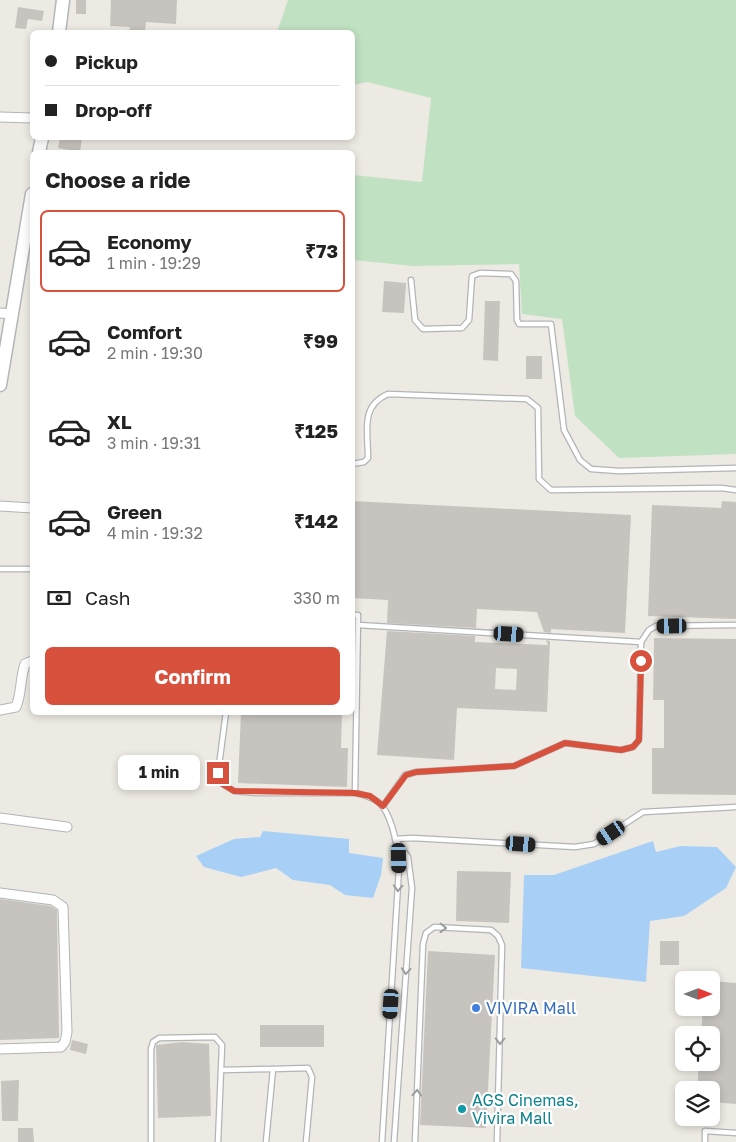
<!DOCTYPE html>
<meta charset="utf-8">
<style>
:root{--surface:#fff;--page:#f6f6f6;--text:#222;--muted:#767676;--line:#e0e0e0;--accent:#d8513d}
body{margin:0;font-family:"Golos Text",sans-serif;background:var(--page);color:var(--text);height:100vh;display:flex;flex-direction:column;font-size:19px;white-space:nowrap}
*{box-sizing:border-box;margin:0}
p{font-size:16px;color:var(--muted)}
.icon{flex:none;width:28px;height:28px;fill:none;stroke:currentColor;stroke-width:2;stroke-linecap:round;stroke-linejoin:round}
.map{position:relative;flex:1;overflow:hidden}
.drawer{position:absolute;left:30px;top:150px;width:325px;height:565px;display:flex;flex-direction:column;background:var(--surface);border-radius:8px;box-shadow:0 2px 8px #0003}
.drawer>*{flex:none}
.top-card{position:absolute;left:30px;top:30px;width:325px;height:110px;border-radius:8px;box-shadow:0 2px 8px #0003;display:grid;align-content:center;height:110px;padding:0 15px;background:var(--surface)}
.needle{width:32px;rotate:90deg}
.tools{position:absolute;left:675px;top:971px;display:grid;gap:10px}
.tools a{display:grid;place-items:center;width:45px;height:45px;border-radius:8px;background:var(--surface);box-shadow:0 2px 8px #0003;font-size:25px}
.end{position:absolute;width:22px;height:22px;margin:-11px;border:6px solid #d8513d;background:#fff;box-shadow:0 0 0 2px #fff}
.from{border-radius:50%}
.bubble{position:absolute;height:35px;border-radius:8px;background:var(--surface);box-shadow:0 2px 8px #0003;font-size:16px;font-weight:700;line-height:35px;text-align:center}
.car{position:absolute;width:15px;height:30px;margin:-15px -8px;border-radius:6px;box-shadow:0 0 4px 1px #0007;background:linear-gradient(#222 24%,#8ab4d8 0 40%,#222 0 76%,#8ab4d8 0 86%,#222 0)}
.top-card b{display:flex;align-items:center;gap:18px;height:48px;font-size:19px}
.top-card b+b{border-top:1px solid var(--line)}
.top-card i{width:12px;height:12px;background:var(--text)}
ul{padding:0;list-style:none}
li{display:flex;align-items:center;gap:15px;height:82px;margin:0 10px 8px;padding:0 5px;border:2px solid transparent;border-radius:8px}
li div{flex:1}
li b{display:block;font-size:19px}
li em{font-style:normal;font-weight:700}
li.active{border-color:var(--accent)}
li>.icon{width:45px;height:45px;stroke-width:1.5}
h2{padding:0 15px;font-size:22px;line-height:60px}
.pay{display:flex;align-items:center;gap:12px;height:55px;padding:0 15px;font-size:19px}
.pay p{margin-inline-start:auto}
.primary-button{display:flex;gap:10px;margin-top:auto;padding:10px 15px}
.primary-button a{flex:1;height:58px;border-radius:8px;background:var(--accent);color:#fff;font-size:20px;font-weight:700;line-height:58px;text-align:center}
.map>svg:first-child{display:block}
</style>
<div class="map">
<svg width="736" height="1142" viewBox="0 0 736 1142">
<rect width="100%" height="100%" fill="#eceae2"/>
<path fill="#c1e1c3" d="M288 0H736V454L619 458 575 416 562 319 522 314 519 264 413 266 353 260V175L422 182 431 98 367 82 353 85 352 32H277Z"/>
<g fill="#a8d0f6">
<path d="M263 831 349 839V853L383 858 381 875 373 898 345 895 330 885 293 880 276 868 241 877 204 867 196 856 234 839 260 837Z"/>
<path d="M653 841 656 852 681 846 717 847 736 867 726 888 684 916 650 921 646 982 521 968 524 875H554Z"/>
</g>
<g fill="#c7c4c0" fill-rule="evenodd">
<rect x="76" y="0" width="10" height="14"/>
<path d="M111 0H177L176 24 146 22 145 32H129L130 27 110 26Z"/>
<path d="M18 7 44 11 42 21 28 19 26 29 15 28Z"/>
<path d="M60 138H82L80 152 58 148Z"/>
<path d="M384 281 406 283 404 313 382 312Z"/>
<path d="M485 301H500L498 361 483 360Z"/>
<rect x="526" y="356" width="16" height="23"/>
<path d="M352 501 631 515 625 633 551 629V633L544 632 537 612 477 609 476 628 387 623 388 600 352 598Z"/>
<path d="M722 501 736 502V619L648 616 652 505 721 508Z"/>
<path d="M387 631 475 636V642L548 645 546 640 550 641 547 712 457 708 454 760 377 755ZM496 668 517 669 516 690 495 689Z"/>
<path d="M654 638 736 639V795L652 794V748H664V700H653Z"/>
<path d="M241 712H342L341 748H348L347 787 238 783Z"/>
<path d="M457 871 511 872 509 923 456 921Z"/>
<path d="M0 899 51 906 57 910 59 1038 0 1040Z"/>
<rect x="660" y="941" width="19" height="24"/>
<path d="M428 951 495 955 486 1128 420 1125Z"/>
<path d="M711 981 736 983V1104L711 1102V1090H697L699 1062H711V1035H701L703 1008H711Z"/>
<rect x="260" y="1025" width="64" height="22"/>
<path d="M72 1040 88 1044 86 1054 70 1050Z"/>
<path d="M182 1042 209 1044 211 1116 158 1118 156 1045Z"/>
<path d="M19 1080 18 1121H2L1 1081Z"/>
<path d="M18 1128H33L34 1142H18Z"/>
</g>
<g fill="none" stroke-linecap="round" stroke-linejoin="round">
<g stroke="#b3b4b8" stroke-width="7">
<g id="lane">
<path d="M411 280 415 320 423 329 462 328 469 320 472 276 480 273 511 274 516 281 517 320 519 324H551L564 430 580 460 591 469 619 471 736 468"/>
<path d="M352 464 364 462 368 458C368 431 360 406 388 394L527 399 538 408 539 479 551 490 721 488 736 490"/>
<path d="M0 569H32"/>
<path d="M352 615H358L355 793"/>
<path d="M358 625 641 642 649 630 656 626 736 625"/>
<path d="M226 712 218 773 221 783 234 791 257 793H355C365 795 377 798 383 807 393 821 399 851 399 868L382 1142"/>
<path d="M383 806 405 775 416 772 514 766 565 743 621 750 633 747 639 740 641 642"/>
<path d="M395 839 413 838 575 847 594 844 643 812 736 807"/>
<path d="M222 1070 273 1069"/>
<path d="M151 1142V1049L153 1042 159 1038 215 1037 222 1045 218 1142"/>
<path d="M266 1142 273 1069 308 1068 312 1077 306 1142"/>
<path d="M394 1142 412 888 408 857 398 843"/>
<path d="M415 1142 423 944 426 933 434 927 491 930 498 936 502 945 497 1142"/>
<path d="M705 1142V1131L736 1133"/>
</g>
</g>
<g stroke="#b3b4b8" stroke-width="11">
<g id="street">
<path d="M0 117 32 118"/>
<path d="M0 313 13 314"/>
<path d="M0 506 32 508"/>
<path d="M0 710 16 707C22 692 20 678 25 664L32 661"/>
<path d="M0 818 67 827"/>
<path d="M0 893 53 900 63 907 67 1032 65 1042 61 1047 0 1049"/>
</g>
</g>
<g stroke="#b4b6bb" stroke-width="15">
<g id="secondary">
<path d="M59 32 63 0"/>
<path d="M39 152 42 138"/>
<path d="M0 385 32 194"/>
</g>
</g>
<use href="#lane" stroke="#fff" stroke-width="4.5"/>
<use href="#street" stroke="#fff" stroke-width="9"/>
<use href="#secondary" stroke="#fff" stroke-width="12"/>
</g>
<defs><path id="oneway-chevron" d="M-2-3.5L2.5 0L-2 3.5" fill="none" stroke-width="1.6" stroke-linecap="round" stroke-linejoin="round" transform="scale(1.25)"/></defs>
<g stroke="#9d9ea1">
<use href="#oneway-chevron" transform="translate(398 888) rotate(93)"/>
<use href="#oneway-chevron" transform="translate(443 928) rotate(2)"/>
<use href="#oneway-chevron" transform="translate(406 971) rotate(94)"/>
<use href="#oneway-chevron" transform="translate(500 1041) rotate(91)"/>
<use href="#oneway-chevron" transform="translate(417 1093) rotate(-87)"/>
</g>
<g fill="none" stroke-linecap="round" stroke-linejoin="round">
<path stroke="#d8513d" stroke-width="6" d="M218 773 221 783 234 791 355 793 370 796 383 806 406 775 416 772 514 766 565 743 621 750 633 747 639 740 641 661"/>
</g>
<circle fill="#3f7fe0" stroke="#fff" stroke-width="2" cx="476" cy="1008" r="5"/>
<circle fill="#0f9aa8" stroke="#fff" stroke-width="2" cx="462" cy="1109" r="5"/>
<g text-anchor="middle" dominant-baseline="central" stroke-width="4.5" stroke-linejoin="round" paint-order="stroke">
<g font-size="16" fill="#366cbe" stroke="#fff" text-anchor="start">
<text x="486" y="1008">VIVIRA Mall</text>
</g>
<g font-size="16" fill="#0d838f" stroke="#fff" text-anchor="start">
<text x="472" y="1100">AGS Cinemas,<tspan x="472" dy="18">Vivira Mall</tspan></text>
</g>
</g>
</svg>
<div class="tools">
<a><svg class="needle" viewBox="-14 -14 28 28"><path d="M0-13l5 13h-10z" fill="#e53935"/><path d="M0 13l5-13h-10z" fill="#767676"/></svg></a>
<a><svg class="icon" aria-label="locate" viewBox="0 0 24 24"><circle cx="12" cy="12" r="6"/><path d="M12 2v4M12 18v4M2 12h4M18 12h4"/></svg></a>
<a><svg class="icon" aria-label="layers" viewBox="0 0 24 24"><path d="M12 4l9 5-9 5-9-5zM3 14l9 5 9-5"/></svg></a>
</div>
<i class="end from" style="left:641px;top:661px"></i>
<i class="end" style="left:218px;top:773px"></i>
<div class="bubble" style="left:118px;top:755px;width:82px">1 min</div>
<i class="car" style="left:672px;top:626px;rotate:269deg"></i>
<i class="car" style="left:509px;top:634px;rotate:93deg"></i>
<i class="car" style="left:611px;top:833px;rotate:236deg"></i>
<i class="car" style="left:521px;top:844px;rotate:94deg"></i>
<i class="car" style="left:399px;top:858px;rotate:179deg"></i>
<i class="car" style="left:391px;top:1004px;rotate:184deg"></i>
<div class="top-card">
<b><i class="from"></i>Pickup</b>
<b><i></i>Drop-off</b>
</div>
<section class="drawer">
<h2>Choose a ride</h2>
<ul>
<li class="active"><svg class="icon" aria-label="car" viewBox="0 0 24 24"><path d="M5 17H2v-5l4-1 3-4h7l3 4 3 1v5h-3M9 17h6M6 11h13"/><circle cx="7" cy="17" r="2"/><circle cx="17" cy="17" r="2"/></svg><div><b>Economy</b><p>1 min · 19:29</p></div><em>₹73</em></li>
<li><svg class="icon" aria-label="car" viewBox="0 0 24 24"><path d="M5 17H2v-5l4-1 3-4h7l3 4 3 1v5h-3M9 17h6M6 11h13"/><circle cx="7" cy="17" r="2"/><circle cx="17" cy="17" r="2"/></svg><div><b>Comfort</b><p>2 min · 19:30</p></div><em>₹99</em></li>
<li><svg class="icon" aria-label="car" viewBox="0 0 24 24"><path d="M5 17H2v-5l4-1 3-4h7l3 4 3 1v5h-3M9 17h6M6 11h13"/><circle cx="7" cy="17" r="2"/><circle cx="17" cy="17" r="2"/></svg><div><b>XL</b><p>3 min · 19:31</p></div><em>₹125</em></li>
<li><svg class="icon" aria-label="car" viewBox="0 0 24 24"><path d="M5 17H2v-5l4-1 3-4h7l3 4 3 1v5h-3M9 17h6M6 11h13"/><circle cx="7" cy="17" r="2"/><circle cx="17" cy="17" r="2"/></svg><div><b>Green</b><p>4 min · 19:32</p></div><em>₹142</em></li>
</ul>
<div class="pay"><svg class="icon" aria-label="cash" viewBox="0 0 24 24"><path d="M3 7h18v10H3z"/><circle cx="12" cy="12" r="2"/></svg>Cash<p>330 m</p></div>
<div class="primary-button"><a>Confirm</a></div>
</section>
</div>
